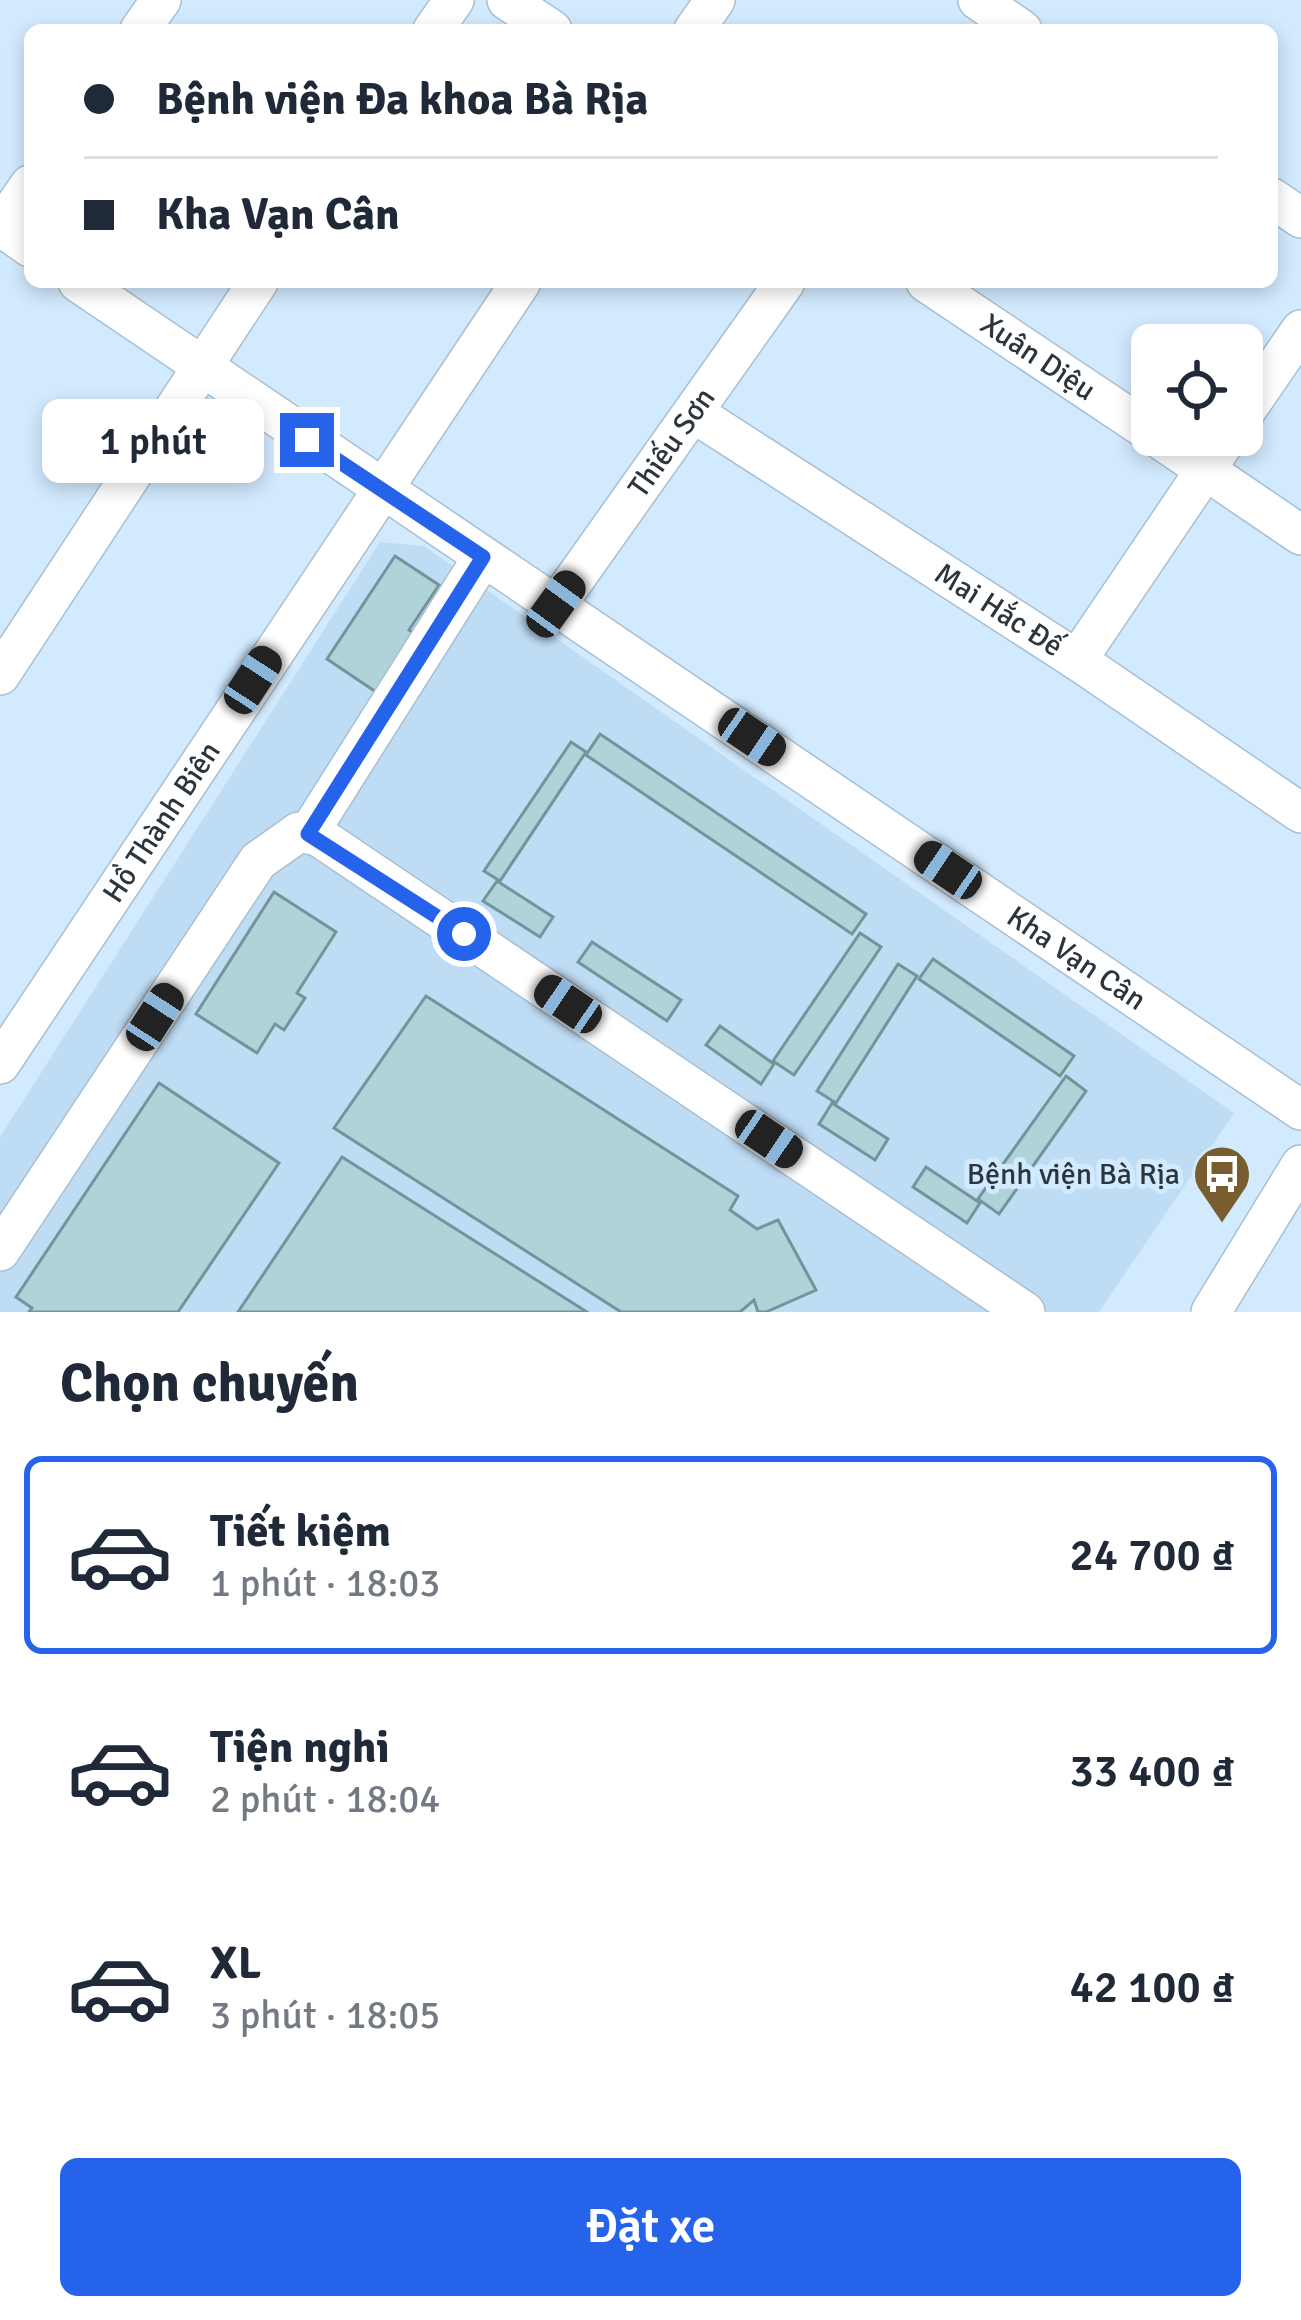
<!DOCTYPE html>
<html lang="vi">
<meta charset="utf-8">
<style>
:root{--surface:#fff;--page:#f6f6f7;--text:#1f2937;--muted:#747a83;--line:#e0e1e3;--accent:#2563eb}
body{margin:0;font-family:Signika,sans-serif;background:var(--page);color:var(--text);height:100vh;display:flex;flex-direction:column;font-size:45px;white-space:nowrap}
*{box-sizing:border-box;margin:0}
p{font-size:39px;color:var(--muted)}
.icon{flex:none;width:66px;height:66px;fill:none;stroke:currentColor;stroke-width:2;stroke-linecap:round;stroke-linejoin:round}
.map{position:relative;height:1312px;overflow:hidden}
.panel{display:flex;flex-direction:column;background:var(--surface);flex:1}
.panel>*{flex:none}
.hud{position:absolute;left:24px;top:24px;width:1254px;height:264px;border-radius:18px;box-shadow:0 6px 18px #0003;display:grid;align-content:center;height:264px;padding:0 60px;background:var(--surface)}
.buttons{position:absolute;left:1131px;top:324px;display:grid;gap:24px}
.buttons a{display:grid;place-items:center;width:132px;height:132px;border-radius:18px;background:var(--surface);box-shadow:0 6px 18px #0003;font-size:60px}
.end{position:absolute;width:54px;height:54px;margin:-27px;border:15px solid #2563eb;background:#fff;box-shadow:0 0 0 6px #fff}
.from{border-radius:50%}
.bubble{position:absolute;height:84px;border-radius:18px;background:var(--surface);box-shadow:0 6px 18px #0003;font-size:39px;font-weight:600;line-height:84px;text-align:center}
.car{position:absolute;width:36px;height:72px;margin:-36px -18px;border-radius:15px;box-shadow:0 0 9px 3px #0007;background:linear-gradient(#222 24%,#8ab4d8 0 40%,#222 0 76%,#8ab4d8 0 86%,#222 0)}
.hud b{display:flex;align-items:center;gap:42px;height:114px;font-size:45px}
.hud b+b{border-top:3px solid var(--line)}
.hud i{width:30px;height:30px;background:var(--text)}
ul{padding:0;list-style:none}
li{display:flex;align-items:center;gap:36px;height:198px;margin:0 24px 18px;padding:0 36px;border:6px solid transparent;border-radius:18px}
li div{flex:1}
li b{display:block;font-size:45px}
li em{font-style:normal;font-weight:600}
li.on{border-color:var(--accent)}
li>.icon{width:108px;height:108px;stroke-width:1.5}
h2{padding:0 60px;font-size:54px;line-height:144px}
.primary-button{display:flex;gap:24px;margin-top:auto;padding:24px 60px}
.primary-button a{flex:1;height:138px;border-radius:18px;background:var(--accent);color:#fff;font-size:48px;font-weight:600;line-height:138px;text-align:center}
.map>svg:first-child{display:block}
</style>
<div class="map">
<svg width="1301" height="1312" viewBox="0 0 1301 1312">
<rect width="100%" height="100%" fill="#d2eafe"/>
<path fill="#bfdcf5" d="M380 542 424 546 1234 1113 1099 1312H0V1137Z"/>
<g fill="#b0d2d9" stroke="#73949a" stroke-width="3">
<path d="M395 556 439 585 409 630 414 633 385 698 327 659Z"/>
<path d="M600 734 866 914 852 934 586 755Z"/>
<path d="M571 742 586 752 500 881 484 871Z"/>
<path d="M497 881 553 917 540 937 483 901Z"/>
<path d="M274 892 336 932 297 993 305 998 284 1030 275 1024 257 1053 196 1014Z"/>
<path d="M860 933 881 947 794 1075 773 1061Z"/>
<path d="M592 942 681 1000 667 1021 578 962Z"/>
<path d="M933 959 1074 1056 1060 1076 919 979Z"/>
<path d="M898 964 917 976 836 1103 817 1091Z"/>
<path d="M426 996 738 1196 730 1210 757 1229 778 1220 816 1290 766 1312H758L754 1300 740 1312H621L334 1128Z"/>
<path d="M720 1026 774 1064 761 1084 706 1045Z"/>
<path d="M1066 1076 1086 1091 999 1214 978 1199Z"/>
<path d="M159 1083 279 1163 178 1312H29L32 1308 16 1297Z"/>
<path d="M832 1103 888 1139 875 1160 819 1124Z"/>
<path d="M342 1157 587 1312H238Z"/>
<path d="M926 1167 980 1203 967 1223 913 1187Z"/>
</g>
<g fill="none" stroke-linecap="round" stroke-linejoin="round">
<g stroke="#a8bfd2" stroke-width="42">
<g id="minor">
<path d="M507 0 552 30"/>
<path d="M978 0 1022 30"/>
<path d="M140 30 161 0"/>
<path d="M433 30 454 0"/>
<path d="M694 30 715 0"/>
<path d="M1272 198 1301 218"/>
<path d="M0 226 30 247"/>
<path d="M0 228 30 185"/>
<path id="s1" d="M78 282 1301 1110"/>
<path id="s2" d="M926 282 1152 433"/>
<path id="s3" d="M694 413 1077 660 1301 813"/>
<path d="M1242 416 1301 330"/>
<path d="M1154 435 1301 535"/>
<path id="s4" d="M557 604 785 282"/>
<path d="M1077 660 1229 435"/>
<path d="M0 675 258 282"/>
<path d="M308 834 483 557"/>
<path id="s5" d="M0 1064 521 282"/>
<path d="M0 1251 258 861 299 832 318 836 1025 1312"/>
<path d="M1211 1312 1301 1165"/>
</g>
</g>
<use href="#minor" stroke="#fff" stroke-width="39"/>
</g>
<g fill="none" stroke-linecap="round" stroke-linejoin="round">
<path stroke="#2563eb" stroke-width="15" d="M307 440 483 557 308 834 464 934"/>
</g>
<defs>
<g id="bus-pin" transform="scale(3)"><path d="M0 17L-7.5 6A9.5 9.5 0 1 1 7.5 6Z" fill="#785d2f" stroke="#d2eafe"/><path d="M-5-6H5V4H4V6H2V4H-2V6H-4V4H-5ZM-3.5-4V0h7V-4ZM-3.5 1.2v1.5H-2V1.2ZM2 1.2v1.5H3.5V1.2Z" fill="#fff"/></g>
</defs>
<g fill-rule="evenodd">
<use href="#bus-pin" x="1222" y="1174"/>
</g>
<g text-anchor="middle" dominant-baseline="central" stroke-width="10" stroke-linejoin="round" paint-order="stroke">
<g font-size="30" fill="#2c353d" stroke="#d2eafe">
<text stroke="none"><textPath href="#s2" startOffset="135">Xuân Diệu</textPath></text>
<text stroke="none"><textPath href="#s4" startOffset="198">Thiếu Sơn</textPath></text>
<text stroke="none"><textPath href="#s3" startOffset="363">Mai Hắc Đế</textPath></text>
<text stroke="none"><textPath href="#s5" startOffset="291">Hồ Thành Biên</textPath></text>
<text stroke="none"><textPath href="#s1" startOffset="1206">Kha Vạn Cân</textPath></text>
</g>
<g font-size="30" fill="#2c353d" stroke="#d2eafe" text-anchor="end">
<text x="1180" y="1174">Bệnh viện Bà Rịa</text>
</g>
</g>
</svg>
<div class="buttons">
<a><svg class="icon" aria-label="locate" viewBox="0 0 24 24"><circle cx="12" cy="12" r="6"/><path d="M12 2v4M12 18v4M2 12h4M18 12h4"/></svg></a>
</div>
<i class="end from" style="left:464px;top:934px"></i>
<i class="end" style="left:307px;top:440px"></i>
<div class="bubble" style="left:42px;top:399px;width:222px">1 phút</div>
<i class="car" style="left:556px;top:604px;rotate:36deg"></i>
<i class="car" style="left:253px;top:680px;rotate:33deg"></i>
<i class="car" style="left:752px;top:737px;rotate:124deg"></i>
<i class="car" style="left:948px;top:870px;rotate:304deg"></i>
<i class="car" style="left:568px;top:1004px;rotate:304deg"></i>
<i class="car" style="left:155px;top:1017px;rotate:33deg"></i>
<i class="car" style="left:769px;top:1139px;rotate:124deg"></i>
<div class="hud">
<b><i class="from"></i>Bệnh viện Đa khoa Bà Rịa</b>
<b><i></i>Kha Vạn Cân</b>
</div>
</div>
<section class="panel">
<h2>Chọn chuyến</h2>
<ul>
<li class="on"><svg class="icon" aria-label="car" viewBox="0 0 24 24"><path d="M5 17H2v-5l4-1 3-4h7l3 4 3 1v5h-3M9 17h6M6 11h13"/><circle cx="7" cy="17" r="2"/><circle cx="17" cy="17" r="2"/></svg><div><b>Tiết kiệm</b><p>1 phút · 18:03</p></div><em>24 700 ₫</em></li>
<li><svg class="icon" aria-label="car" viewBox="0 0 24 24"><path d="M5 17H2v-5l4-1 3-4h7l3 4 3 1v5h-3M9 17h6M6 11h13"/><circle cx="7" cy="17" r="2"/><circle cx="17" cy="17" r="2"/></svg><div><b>Tiện nghi</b><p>2 phút · 18:04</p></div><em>33 400 ₫</em></li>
<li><svg class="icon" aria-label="car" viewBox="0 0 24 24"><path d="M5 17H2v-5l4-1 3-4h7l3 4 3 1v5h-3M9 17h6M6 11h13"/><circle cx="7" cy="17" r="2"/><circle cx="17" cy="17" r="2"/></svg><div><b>XL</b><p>3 phút · 18:05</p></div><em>42 100 ₫</em></li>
</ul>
<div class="primary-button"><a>Đặt xe</a></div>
</section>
